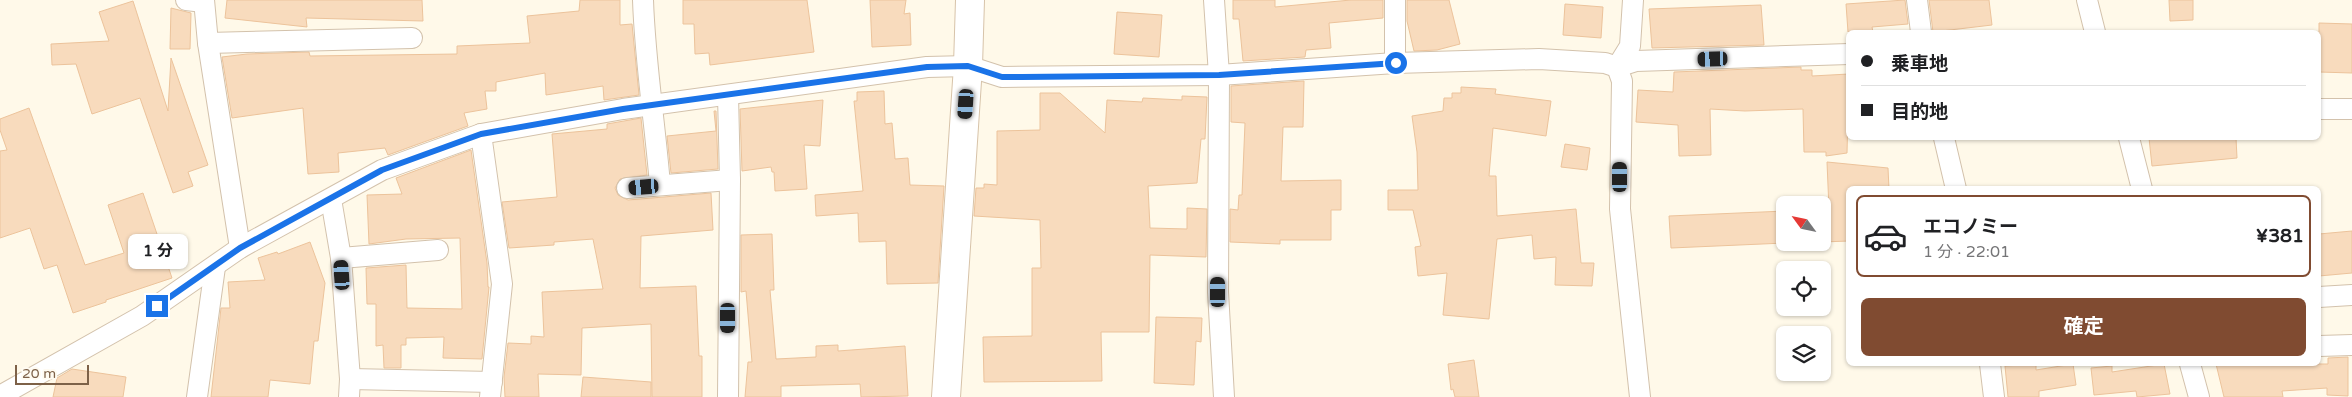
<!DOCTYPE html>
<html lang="ja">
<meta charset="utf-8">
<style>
:root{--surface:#fff;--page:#f2f2f2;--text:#202124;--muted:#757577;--line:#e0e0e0;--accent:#804b31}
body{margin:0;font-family:"Varela Round","Noto Sans JP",sans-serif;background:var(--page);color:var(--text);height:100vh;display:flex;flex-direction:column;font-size:19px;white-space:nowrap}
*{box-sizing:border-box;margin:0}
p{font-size:16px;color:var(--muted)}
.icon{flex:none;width:28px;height:28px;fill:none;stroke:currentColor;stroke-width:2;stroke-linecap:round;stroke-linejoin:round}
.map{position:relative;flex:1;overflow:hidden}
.drawer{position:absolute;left:1846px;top:186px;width:475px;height:180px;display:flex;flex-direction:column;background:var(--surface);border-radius:8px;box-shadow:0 1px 4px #0004}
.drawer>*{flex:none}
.banner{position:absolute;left:1846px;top:30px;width:475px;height:110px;border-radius:8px;box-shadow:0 1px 4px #0004;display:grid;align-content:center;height:110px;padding:0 15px;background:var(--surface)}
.needle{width:32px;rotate:303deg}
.fabs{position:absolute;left:1776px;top:196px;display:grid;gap:10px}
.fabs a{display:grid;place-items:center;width:55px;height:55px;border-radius:8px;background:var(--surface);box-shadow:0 1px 4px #0004;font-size:25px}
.scale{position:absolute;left:15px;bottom:12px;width:74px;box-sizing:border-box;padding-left:5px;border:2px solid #7d6148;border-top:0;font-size:14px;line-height:18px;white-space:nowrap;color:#7d6148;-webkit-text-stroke:4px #fffbf1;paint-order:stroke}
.end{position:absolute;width:22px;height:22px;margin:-11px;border:6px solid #1a73e8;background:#fff;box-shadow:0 0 0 2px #fff}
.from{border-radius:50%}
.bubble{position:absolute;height:35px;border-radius:8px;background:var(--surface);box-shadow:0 1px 4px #0004;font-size:16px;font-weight:700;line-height:35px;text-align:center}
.car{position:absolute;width:15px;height:30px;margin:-15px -8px;border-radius:6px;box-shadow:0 0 4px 1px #0007;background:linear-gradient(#222 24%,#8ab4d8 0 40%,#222 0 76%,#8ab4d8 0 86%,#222 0)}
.banner b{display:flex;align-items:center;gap:18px;height:48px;font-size:19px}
.banner b+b{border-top:1px solid var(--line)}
.banner i{width:12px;height:12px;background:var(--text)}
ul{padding:9px 0 0;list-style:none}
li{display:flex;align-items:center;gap:15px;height:82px;margin:0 10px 8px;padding:0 5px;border:2px solid var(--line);border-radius:8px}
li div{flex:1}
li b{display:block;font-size:19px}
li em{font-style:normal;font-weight:700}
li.active{border-color:var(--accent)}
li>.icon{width:45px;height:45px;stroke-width:1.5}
.primary-button{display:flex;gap:10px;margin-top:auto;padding:10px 15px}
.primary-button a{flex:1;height:58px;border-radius:8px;background:var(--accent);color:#fff;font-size:20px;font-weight:700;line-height:58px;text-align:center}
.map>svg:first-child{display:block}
</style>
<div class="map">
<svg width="2352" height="397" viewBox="0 0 2352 397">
<rect width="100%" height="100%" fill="#fff9e9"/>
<g fill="#f8dbbd" stroke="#ecc39b">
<path d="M227 0H422L423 21 306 18 307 27 225 18Z"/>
<path d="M580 0H620V25L632 24 639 95 604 100 603 86 546 95 545 73 496 82V91H485L487 109 464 113 468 126 388 155 385 148 338 153 339 172 308 174 303 108 232 118 222 57 247 54 309 52 310 56 457 54V46L530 43 527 16 579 11Z"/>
<path d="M683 0H807L814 52 710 65 709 53 695 54 694 24H683Z"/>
<path d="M870 0H906L904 14 910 13 911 45 872 47Z"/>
<path d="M1233 0H1275V7L1351 0H1383V18L1329 23 1331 48 1306 50 1305 57 1243 61 1239 19H1233Z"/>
<path d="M1407 0H1449L1460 44 1437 50 1414 51 1407 21Z"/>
<path d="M1905 0 1908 24 1872 27 1873 32H1848L1846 4Z"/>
<path d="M1929 0H1989L1992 25 1933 32Z"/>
<path d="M2169 0H2193V20L2170 21Z"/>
<path d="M133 1 168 111 171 58 208 165 188 172 193 186 173 193 140 98 92 114 76 64 52 65 51 44 109 41 99 12Z"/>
<path d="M1565 4 1603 7 1601 38 1563 35Z"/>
<path d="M1761 5 1764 45 1652 48 1649 9Z"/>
<path d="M171 8 191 13 190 49H170Z"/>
<path d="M1117 12 1162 15 1159 57 1114 54Z"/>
<path d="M2319 23 2352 24V73L2319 72Z"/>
<path d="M1801 67V70H1812V76L1849 74 1847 153 1826 156V152H1804L1803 109 1745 111 1710 109 1711 155 1679 156 1678 125 1636 122 1638 90 1673 92 1674 72Z"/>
<path d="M1304 81 1303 127H1283L1281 181 1341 180V210H1331V240H1280V244L1230 242V209L1238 210 1239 195H1242L1245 123 1231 122V86Z"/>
<path d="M1461 87 1496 89 1495 94 1551 101 1546 136 1493 128 1489 176H1496L1497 216 1576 209 1581 263H1594L1592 286 1555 285 1556 257 1534 259 1532 235 1497 239 1489 319 1443 315 1447 273 1418 276 1415 247 1421 246 1413 210H1388V190H1418L1417 152 1412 116 1443 111 1444 98H1452V93H1461Z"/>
<path d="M884 91 885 124 892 123 895 159 908 158 910 185 944 186 938 283 887 284 886 241 859 242 858 213 816 216 815 195 863 191 854 101H857V92Z"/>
<path d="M1040 93H1060L1105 133 1107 100 1142 102 1143 98 1182 100V96L1207 97 1205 139H1201L1197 183 1148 186 1150 228 1187 229V208L1207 209 1206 257 1150 255 1149 332H1101L1102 381 984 382 983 337 1032 336V268H1041L1040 220 974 216 976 188H984V184L997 185V131L1040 130Z"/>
<path d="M823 100 820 146 804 145 807 189 775 191 774 172H772L771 167 742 171 740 109Z"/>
<path d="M29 108 85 265 124 253 108 205 143 193 172 278 106 300V302L73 313 57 265 44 269 30 228 0 238V151L7 150 0 130V119Z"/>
<path d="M714 111H716L718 169 671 173 667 136 716 131Z"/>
<path d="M641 118 647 175 620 179 615 188 618 195 628 200 711 193 713 230 641 236 640 288 696 286 699 356H702V397H652L651 324 582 328 581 375 538 374 539 397H505L504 377 508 343 531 344V336L544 337 542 292 603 289 593 239 554 242V245L509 248 502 202 557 197 552 134 607 129V124Z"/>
<path d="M2149 138H2236L2237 158 2152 166Z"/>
<path d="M1565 144 1590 148 1587 170 1561 167Z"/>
<path d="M471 150 487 263 488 287H489L482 359 443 358 444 337 406 338V345H401V368H384L383 345 376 346V304H367L366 268 406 265 407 308 462 309 460 238 406 239 369 244 367 195 402 194 396 178Z"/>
<path d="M1827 162 1888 168 1889 189H1849V241L1822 242V209H1829Z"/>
<path d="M1785 211V243L1671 248 1669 216Z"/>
<path d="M2352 231V273L2319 276V234Z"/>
<path d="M772 234 774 290H770L776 359 816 357V346L838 345V351L905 346 908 396 861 397 860 384 781 386V397H745L748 362H752L746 291 741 292V235Z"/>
<path d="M310 242 325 283 318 341H314L310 384 270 380 268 397H211L221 308H230L228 282 265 280 258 258 277 252 278 254Z"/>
<path d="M1156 317 1202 318 1201 342 1196 341 1194 385 1154 383Z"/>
<path d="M2348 357V396L2327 395V388L2282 391 2283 397H2224L2216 364H2328V358Z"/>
<path d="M1474 360 1479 397H1455L1453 389 1451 390 1448 364Z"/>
<path d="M2036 364V370L2073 364 2076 385 2039 391V397H2008L2005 366Z"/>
<path d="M2164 364 2170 394 2137 397 2136 391 2094 395 2091 368 2112 366V372Z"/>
<path d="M72 369 126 377 123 397H53L57 378Z"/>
<path d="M583 377 651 382V397H581Z"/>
</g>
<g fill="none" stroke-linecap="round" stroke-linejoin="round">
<g stroke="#d3c2ac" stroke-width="22">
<g id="street">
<path d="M186 0 204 2"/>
<path d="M204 0 208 43 240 248"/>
<path d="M643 0C645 62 655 123 660 185"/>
<path d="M1214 0 1219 75 1218 292 1224 397"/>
<path d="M1395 0V63"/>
<path d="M1917 0 1921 32"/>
<path d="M2087 0 2095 32"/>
<path d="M208 43 412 38"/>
<path d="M1617 67 1622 81 1620 209 1640 397"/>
<path d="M1617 67 1630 46 1633 0"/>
<path d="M728 95 730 180 728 397"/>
<path d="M2319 109H2352"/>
<path d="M481 134 502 284 490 397"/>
<path d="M1944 138 1956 189"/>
<path d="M2129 138 2142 189"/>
<path d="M627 188 730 180"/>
<path d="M331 199 341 258 350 379 349 397"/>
<path d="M341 258 438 250"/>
<path d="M2319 297 2352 295"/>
<path d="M2319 346 2352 345"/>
<path d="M1990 364 1994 397"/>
<path d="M2190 364 2199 397"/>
<path d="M350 379 492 382"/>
<path d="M0 396 142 316 240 248 382 170 481 134 623 109 927 67 968 66 1002 77 1219 75 1395 63 1539 59 1605 63 1617 67 1636 61 1849 54"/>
<path d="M197 397 215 267"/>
</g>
</g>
<g stroke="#d7c3a9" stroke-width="30">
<path id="secondary" d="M946 397 968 66 970 0"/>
</g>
<use href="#street" stroke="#fff" stroke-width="20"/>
<use href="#secondary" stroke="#fff" stroke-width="28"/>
</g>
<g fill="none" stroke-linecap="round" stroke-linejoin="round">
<path stroke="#1a73e8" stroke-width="6" d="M157 306 240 248 382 170 481 134 623 109 927 67 968 66 1002 77H1022L1219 75 1396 63"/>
</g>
</svg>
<div class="fabs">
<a><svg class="needle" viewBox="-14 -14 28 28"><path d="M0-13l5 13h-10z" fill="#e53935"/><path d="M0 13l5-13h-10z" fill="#757577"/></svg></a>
<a><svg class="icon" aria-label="locate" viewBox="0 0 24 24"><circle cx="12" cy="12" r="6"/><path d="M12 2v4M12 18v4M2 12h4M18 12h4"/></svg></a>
<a><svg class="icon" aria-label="layers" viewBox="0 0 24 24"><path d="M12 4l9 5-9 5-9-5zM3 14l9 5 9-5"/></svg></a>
</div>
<div class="scale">20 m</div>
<i class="end from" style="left:1396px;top:63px"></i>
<i class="end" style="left:157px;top:306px"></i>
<div class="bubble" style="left:128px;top:234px;width:60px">1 分</div>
<i class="car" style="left:1713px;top:59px;rotate:268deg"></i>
<i class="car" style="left:966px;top:104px;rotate:184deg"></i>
<i class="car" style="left:1620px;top:177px;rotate:0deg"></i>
<i class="car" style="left:644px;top:187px;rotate:265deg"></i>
<i class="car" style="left:342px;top:275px;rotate:356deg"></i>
<i class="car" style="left:1218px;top:292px;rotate:0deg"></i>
<i class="car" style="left:728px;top:318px;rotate:180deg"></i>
<div class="banner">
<b><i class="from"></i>乗車地</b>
<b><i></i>目的地</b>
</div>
<section class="drawer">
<ul>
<li class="active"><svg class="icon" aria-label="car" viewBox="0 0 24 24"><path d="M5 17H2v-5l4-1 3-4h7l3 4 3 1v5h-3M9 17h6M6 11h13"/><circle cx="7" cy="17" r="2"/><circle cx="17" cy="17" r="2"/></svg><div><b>エコノミー</b><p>1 分 · 22:01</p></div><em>¥381</em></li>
</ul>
<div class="primary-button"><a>確定</a></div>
</section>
</div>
